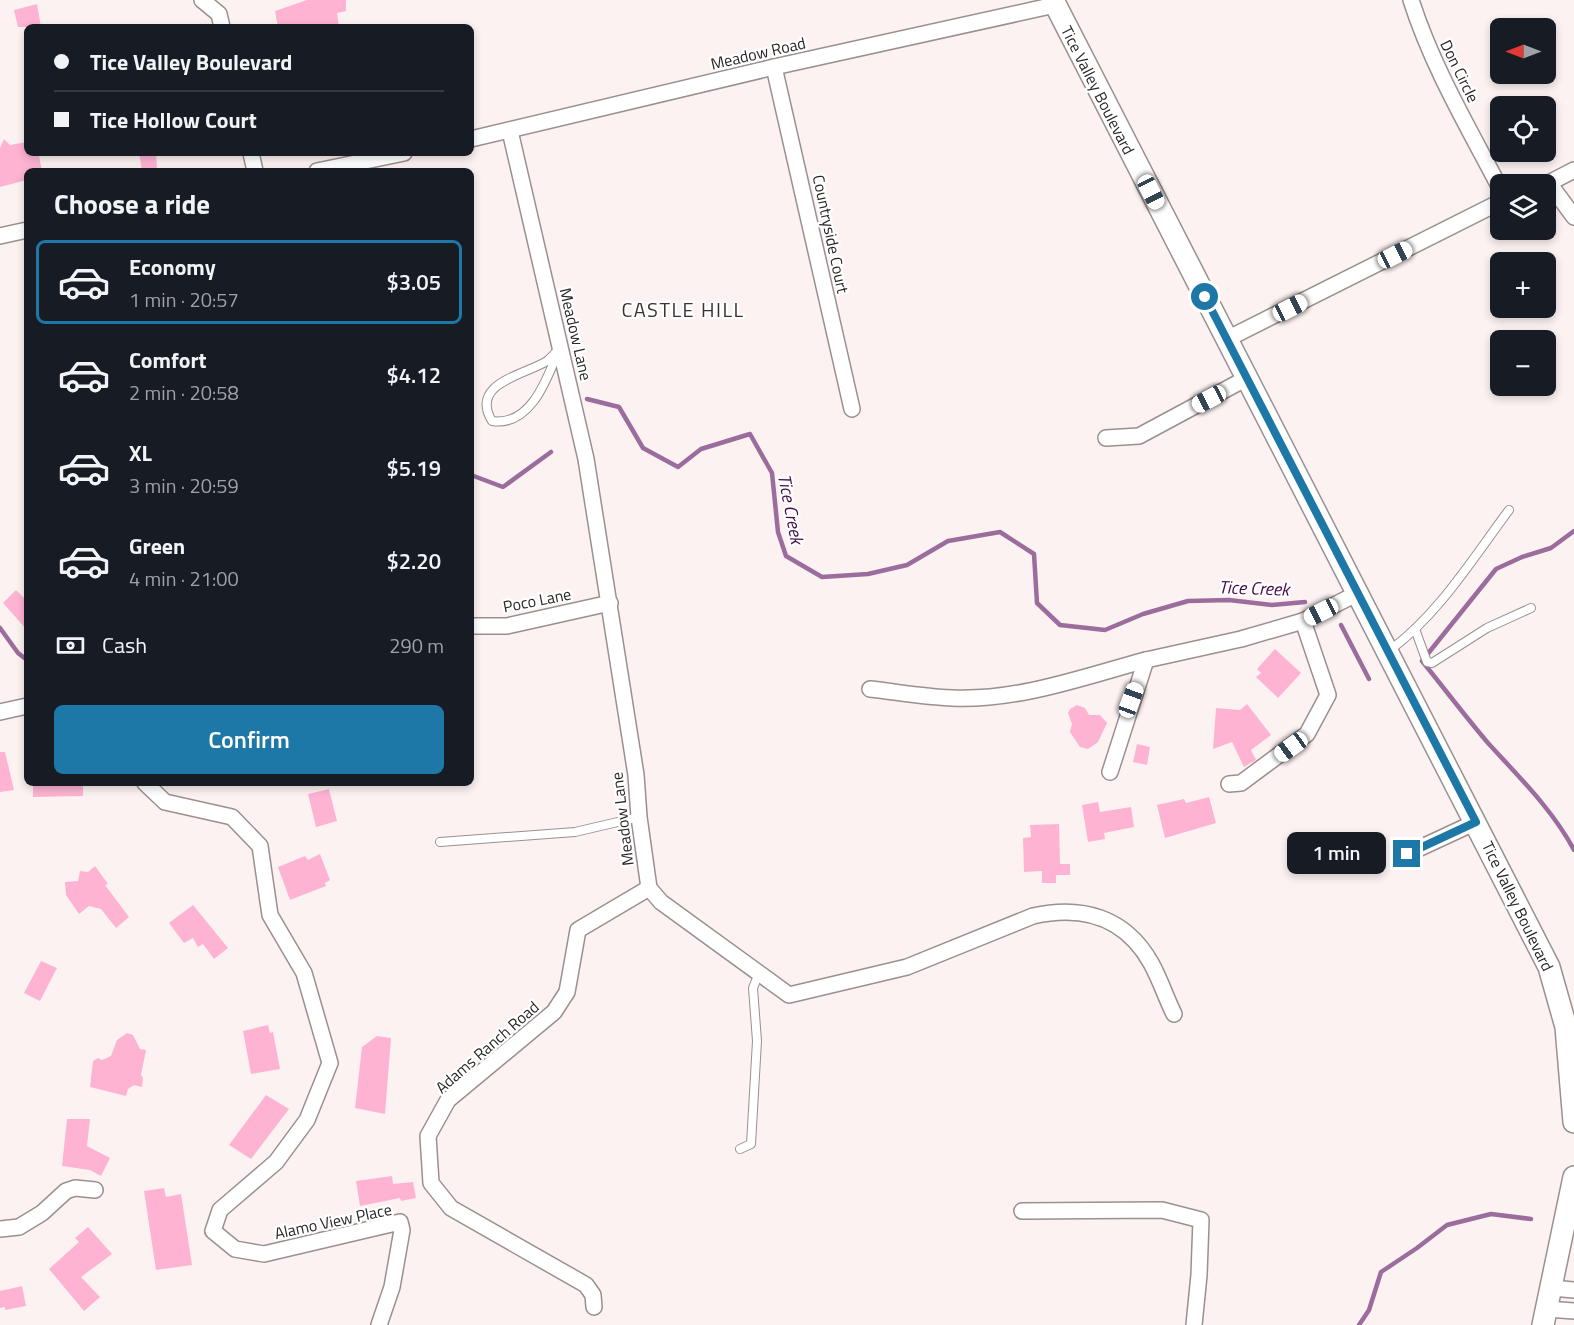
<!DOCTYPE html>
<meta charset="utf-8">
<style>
:root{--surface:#171b24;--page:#20242c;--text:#f1f3f6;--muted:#9ea1a6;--line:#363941;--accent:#1e78a7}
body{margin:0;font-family:"Titillium Web",sans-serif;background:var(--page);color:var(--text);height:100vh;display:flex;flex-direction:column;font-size:22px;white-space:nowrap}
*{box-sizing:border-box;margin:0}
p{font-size:20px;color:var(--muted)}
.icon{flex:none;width:33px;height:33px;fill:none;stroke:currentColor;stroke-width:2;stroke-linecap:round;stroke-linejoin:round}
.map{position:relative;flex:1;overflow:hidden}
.details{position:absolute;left:24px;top:168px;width:450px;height:618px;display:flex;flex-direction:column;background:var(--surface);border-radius:9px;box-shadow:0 3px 9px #0003}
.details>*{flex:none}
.guide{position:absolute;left:24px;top:24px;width:450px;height:132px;border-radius:9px;box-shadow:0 3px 9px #0003;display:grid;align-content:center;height:132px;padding:0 30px;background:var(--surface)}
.needle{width:39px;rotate:270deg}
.buttons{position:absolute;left:1490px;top:18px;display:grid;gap:12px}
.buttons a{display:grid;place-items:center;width:66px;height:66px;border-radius:9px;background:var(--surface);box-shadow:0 3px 9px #0003;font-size:30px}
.end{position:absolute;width:27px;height:27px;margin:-14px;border:8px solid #1e78a7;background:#fff;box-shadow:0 0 0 3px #fff}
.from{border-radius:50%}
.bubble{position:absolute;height:42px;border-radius:9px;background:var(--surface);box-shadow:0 3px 9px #0003;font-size:20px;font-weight:600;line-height:42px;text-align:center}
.car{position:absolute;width:18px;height:36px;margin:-18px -9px;border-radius:8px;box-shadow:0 0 4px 2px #0007;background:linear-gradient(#fff 24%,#345 0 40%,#fff 0 76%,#345 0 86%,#fff 0)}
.guide b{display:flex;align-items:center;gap:21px;height:57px;font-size:22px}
.guide b+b{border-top:2px solid var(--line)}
.guide i{width:15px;height:15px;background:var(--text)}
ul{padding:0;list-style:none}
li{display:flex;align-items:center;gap:18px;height:84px;margin:0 12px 9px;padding:0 18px;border:3px solid transparent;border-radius:9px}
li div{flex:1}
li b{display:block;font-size:22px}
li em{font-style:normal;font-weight:600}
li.on{border-color:var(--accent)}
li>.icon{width:54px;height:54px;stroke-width:1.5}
h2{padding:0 30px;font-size:27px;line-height:72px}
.pay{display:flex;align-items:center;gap:15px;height:66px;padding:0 30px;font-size:22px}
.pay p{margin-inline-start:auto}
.primary-button{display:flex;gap:12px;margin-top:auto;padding:12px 30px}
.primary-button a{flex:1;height:69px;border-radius:9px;background:var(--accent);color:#fff;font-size:24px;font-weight:600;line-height:69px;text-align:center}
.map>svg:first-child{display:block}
</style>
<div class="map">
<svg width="1574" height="1325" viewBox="0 0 1574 1325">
<rect width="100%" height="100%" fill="#fdf2f2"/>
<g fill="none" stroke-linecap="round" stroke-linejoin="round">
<g stroke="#9a6d9d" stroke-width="4.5">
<path d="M587 399 619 407 643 448 678 467 701 449 750 434 772 473 778 532 786 556 822 577 868 574 907 565 948 541 1000 532 1034 554 1037 603 1060 625 1105 630 1143 614 1188 601 1229 600 1272 605 1305 602"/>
<path d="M471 475 503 487 551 452"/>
<path d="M1574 531 1551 548 1522 557 1496 569 1422 661C1444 688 1465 716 1488 743 1518 776 1553 810 1574 850"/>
<path d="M1341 625 1369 679"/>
<path d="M0 628 18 653 27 660"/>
<path d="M1359 1325 1369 1310 1381 1272 1417 1248 1447 1225 1491 1214 1531 1219"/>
</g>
</g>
<g fill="#feb3d3">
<path d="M307 0H346V11L337 13 339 27H278L275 11Z"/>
<path d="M37 4 41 27H18L14 10Z"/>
<path d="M4 139 10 145 27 142V153L39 155 42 171H27V180L0 187V148Z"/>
<path d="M139 153H156L157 169 142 171Z"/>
<path d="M16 590 27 601V630L3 603Z"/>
<path d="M1275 649 1301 673 1278 698 1256 677 1261 673 1257 669Z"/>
<path d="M1247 704 1271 735 1251 750 1256 760 1244 767 1232 742 1213 749 1216 708 1240 710Z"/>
<path d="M1077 705 1085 708 1089 715H1100L1107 723 1098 742 1088 749 1080 747 1070 732 1072 724 1068 713 1070 709Z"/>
<path d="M1137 744 1150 747 1147 765 1133 762Z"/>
<path d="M0 752H5L14 790 0 792Z"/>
<path d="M33 783H83V796L33 797Z"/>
<path d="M329 789 337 821 316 827 308 794Z"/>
<path d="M1209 797 1216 823 1165 838 1157 805 1184 799 1186 803Z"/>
<path d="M1098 802 1100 812 1131 807 1134 827 1104 833 1105 839 1088 842 1082 805Z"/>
<path d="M1059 824 1060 864H1070V875H1056V883H1042V871L1024 872 1023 838 1031 837 1030 825Z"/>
<path d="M320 854 330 880 325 883 326 886 290 900 278 867 305 856 308 860Z"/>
<path d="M95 866 108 884 105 885 129 917 116 928 101 909 89 906 79 914 66 895 65 882 78 881 80 871 88 872Z"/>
<path d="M193 905 228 948 214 959 203 944 198 947 193 938 184 943 169 923Z"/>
<path d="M41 961 57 968 40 1001 24 993Z"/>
<path d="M268 1025 270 1033 273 1032 280 1069 251 1074 243 1031Z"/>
<path d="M127 1033 133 1035 140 1049 146 1050 141 1075 143 1078 142 1087 134 1085 128 1089 126 1096 90 1087 93 1061 98 1058 102 1060 111 1056 117 1040Z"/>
<path d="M377 1036 391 1038 385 1114 355 1108 362 1047Z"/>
<path d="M266 1095 289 1109 251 1159 229 1145Z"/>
<path d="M67 1119H90L87 1146 110 1158 101 1176 90 1170 62 1166Z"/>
<path d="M392 1176 393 1184 413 1182 416 1198 401 1201 400 1198 360 1206 356 1181Z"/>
<path d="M164 1188 166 1197 181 1194 192 1265 156 1270 144 1191Z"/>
<path d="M88 1227 112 1254 81 1277 100 1297 84 1311 49 1269 79 1242 75 1238Z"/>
<path d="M22 1286 26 1306 5 1310V1307L0 1308V1291Z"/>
</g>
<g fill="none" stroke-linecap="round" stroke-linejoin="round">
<g stroke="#99908f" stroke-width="10">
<g id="lane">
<path d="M560 347C548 376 532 427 492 421 469 383 525 375 547 361 552 357 556 352 560 347Z"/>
<path d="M1415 629 1427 662 1432 663 1487 628 1531 608"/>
<path d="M1390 650C1439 614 1473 558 1509 510"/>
<path d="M440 842 575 832 639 817"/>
<path d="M740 1149 751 1144 757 1041 753 988 759 973"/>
</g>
</g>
<g stroke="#99908f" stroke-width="18">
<g id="street">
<path d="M202 0 219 14 222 27"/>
<path d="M1411 0C1432 66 1468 127 1500 188"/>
<path d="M774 67 852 409"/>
<path d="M510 131 586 459 636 775 639 817 649 888 661 902 789 995 907 967 1033 916C1082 905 1125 917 1151 963 1160 979 1166 998 1174 1014"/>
<path d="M471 139 774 67 1055 5"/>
<path d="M251 153 255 171"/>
<path d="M317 171 404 153"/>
<path d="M1549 183 1574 170"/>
<path d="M1545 184 1549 183 1574 217"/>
<path d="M0 236 27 230"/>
<path d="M1227 339 1500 202"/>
<path d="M1106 438 1139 436 1247 378"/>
<path d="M471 626H507L610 603"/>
<path d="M870 689C897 692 925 697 952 698 1018 701 1083 677 1146 660"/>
<path d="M0 712 27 706"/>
<path d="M1110 772 1146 660 1241 639 1303 621"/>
<path d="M145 783 165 802 232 817 260 846 270 915 304 973 330 1063 307 1120 276 1162 220 1210 213 1231 235 1249 264 1254 400 1222 402 1230 392 1287 379 1325"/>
<path d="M1229 784 1241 783 1307 734 1328 695 1303 621 1358 593"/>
<path d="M1407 854 1476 822"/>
<path d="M1022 1211 1162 1210 1201 1220 1199 1275 1194 1325"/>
<path d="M0 1229 19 1227 42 1213 66 1191 75 1188 95 1190"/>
<path d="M1552 1288 1574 1290"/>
<path d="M594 1307 593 1295 586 1285 451 1208 431 1183 428 1136 448 1100 554 1012 567 992 578 930 649 888"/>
<path d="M1547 1309 1574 1311"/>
</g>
</g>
<g stroke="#99908f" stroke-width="24">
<g id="secondary">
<path d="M1053 0 1549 967 1566 1027 1574 1122"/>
<path d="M1543 1325 1574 1177"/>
</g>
</g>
<use href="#lane" stroke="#fff" stroke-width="8"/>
<use href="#street" stroke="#fff" stroke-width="15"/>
<use href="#secondary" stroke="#fff" stroke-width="21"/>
</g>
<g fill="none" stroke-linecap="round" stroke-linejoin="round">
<path stroke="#1e78a7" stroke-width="8" d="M1205 297 1476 822 1407 854"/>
</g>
<g text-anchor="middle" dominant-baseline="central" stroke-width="4.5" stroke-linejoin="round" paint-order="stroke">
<g font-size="16" fill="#282525" stroke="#fff">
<text transform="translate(758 53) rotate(-13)">Meadow Road</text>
<text transform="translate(1460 71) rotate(64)">Don Circle</text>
<text transform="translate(1098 90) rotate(63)">Tice Valley Boulevard</text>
<text transform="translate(831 234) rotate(78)">Countryside Court</text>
<text transform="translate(576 334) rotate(77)">Meadow Lane</text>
<text transform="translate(537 600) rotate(-11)">Poco Lane</text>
<text transform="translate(622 819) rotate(-97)">Meadow Lane</text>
<text transform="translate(1518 906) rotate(64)">Tice Valley Boulevard</text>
<text transform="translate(487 1047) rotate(-41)">Adams Ranch Road</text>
<text transform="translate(333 1221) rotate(-12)">Alamo View Place</text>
</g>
<g font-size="18" font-style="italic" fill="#44094a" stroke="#fff">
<text transform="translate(791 509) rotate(79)">Tice Creek</text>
<text transform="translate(1254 588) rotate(2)">Tice Creek</text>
</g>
<g font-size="20" letter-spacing="1.5" fill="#3a3232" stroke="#fff">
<text x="683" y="309">CASTLE HILL</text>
</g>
</g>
</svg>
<div class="buttons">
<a><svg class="needle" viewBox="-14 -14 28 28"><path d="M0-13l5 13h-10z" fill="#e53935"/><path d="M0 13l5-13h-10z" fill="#9ea1a6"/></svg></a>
<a><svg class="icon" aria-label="locate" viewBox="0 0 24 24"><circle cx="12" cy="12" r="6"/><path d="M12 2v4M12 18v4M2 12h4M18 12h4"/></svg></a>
<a><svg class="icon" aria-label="layers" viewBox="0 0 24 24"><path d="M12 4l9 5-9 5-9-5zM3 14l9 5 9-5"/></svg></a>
<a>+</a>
<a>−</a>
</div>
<i class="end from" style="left:1205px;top:297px"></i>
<i class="end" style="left:1407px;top:854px"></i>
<div class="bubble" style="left:1287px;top:832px;width:99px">1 min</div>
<i class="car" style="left:1151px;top:192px;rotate:153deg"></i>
<i class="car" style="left:1395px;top:255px;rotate:63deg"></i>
<i class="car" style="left:1290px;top:308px;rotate:63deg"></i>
<i class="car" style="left:1209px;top:399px;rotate:242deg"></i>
<i class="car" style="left:1321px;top:612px;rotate:243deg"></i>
<i class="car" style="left:1131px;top:700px;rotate:20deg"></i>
<i class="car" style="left:1291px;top:747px;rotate:234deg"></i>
<div class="guide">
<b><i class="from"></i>Tice Valley Boulevard</b>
<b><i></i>Tice Hollow Court</b>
</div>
<section class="details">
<h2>Choose a ride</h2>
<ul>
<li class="on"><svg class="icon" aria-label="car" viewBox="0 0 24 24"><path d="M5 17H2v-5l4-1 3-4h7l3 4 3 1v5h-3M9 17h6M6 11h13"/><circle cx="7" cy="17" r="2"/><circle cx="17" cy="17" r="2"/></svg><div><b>Economy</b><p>1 min · 20:57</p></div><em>$3.05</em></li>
<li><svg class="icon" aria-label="car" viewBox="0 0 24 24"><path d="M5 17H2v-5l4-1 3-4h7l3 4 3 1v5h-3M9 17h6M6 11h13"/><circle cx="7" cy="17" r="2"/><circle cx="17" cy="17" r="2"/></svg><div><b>Comfort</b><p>2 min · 20:58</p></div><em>$4.12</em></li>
<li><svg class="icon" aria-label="car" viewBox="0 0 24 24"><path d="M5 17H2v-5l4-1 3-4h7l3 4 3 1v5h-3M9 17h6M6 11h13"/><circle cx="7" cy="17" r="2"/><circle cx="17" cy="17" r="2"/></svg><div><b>XL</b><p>3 min · 20:59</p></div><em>$5.19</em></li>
<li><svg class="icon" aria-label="car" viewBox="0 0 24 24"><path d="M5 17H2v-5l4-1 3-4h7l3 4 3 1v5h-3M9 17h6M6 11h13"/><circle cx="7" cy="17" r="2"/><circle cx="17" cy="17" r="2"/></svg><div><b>Green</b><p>4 min · 21:00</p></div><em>$2.20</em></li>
</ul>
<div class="pay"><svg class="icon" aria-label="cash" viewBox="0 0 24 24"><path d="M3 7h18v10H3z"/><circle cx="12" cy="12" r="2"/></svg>Cash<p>290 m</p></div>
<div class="primary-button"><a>Confirm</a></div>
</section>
</div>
